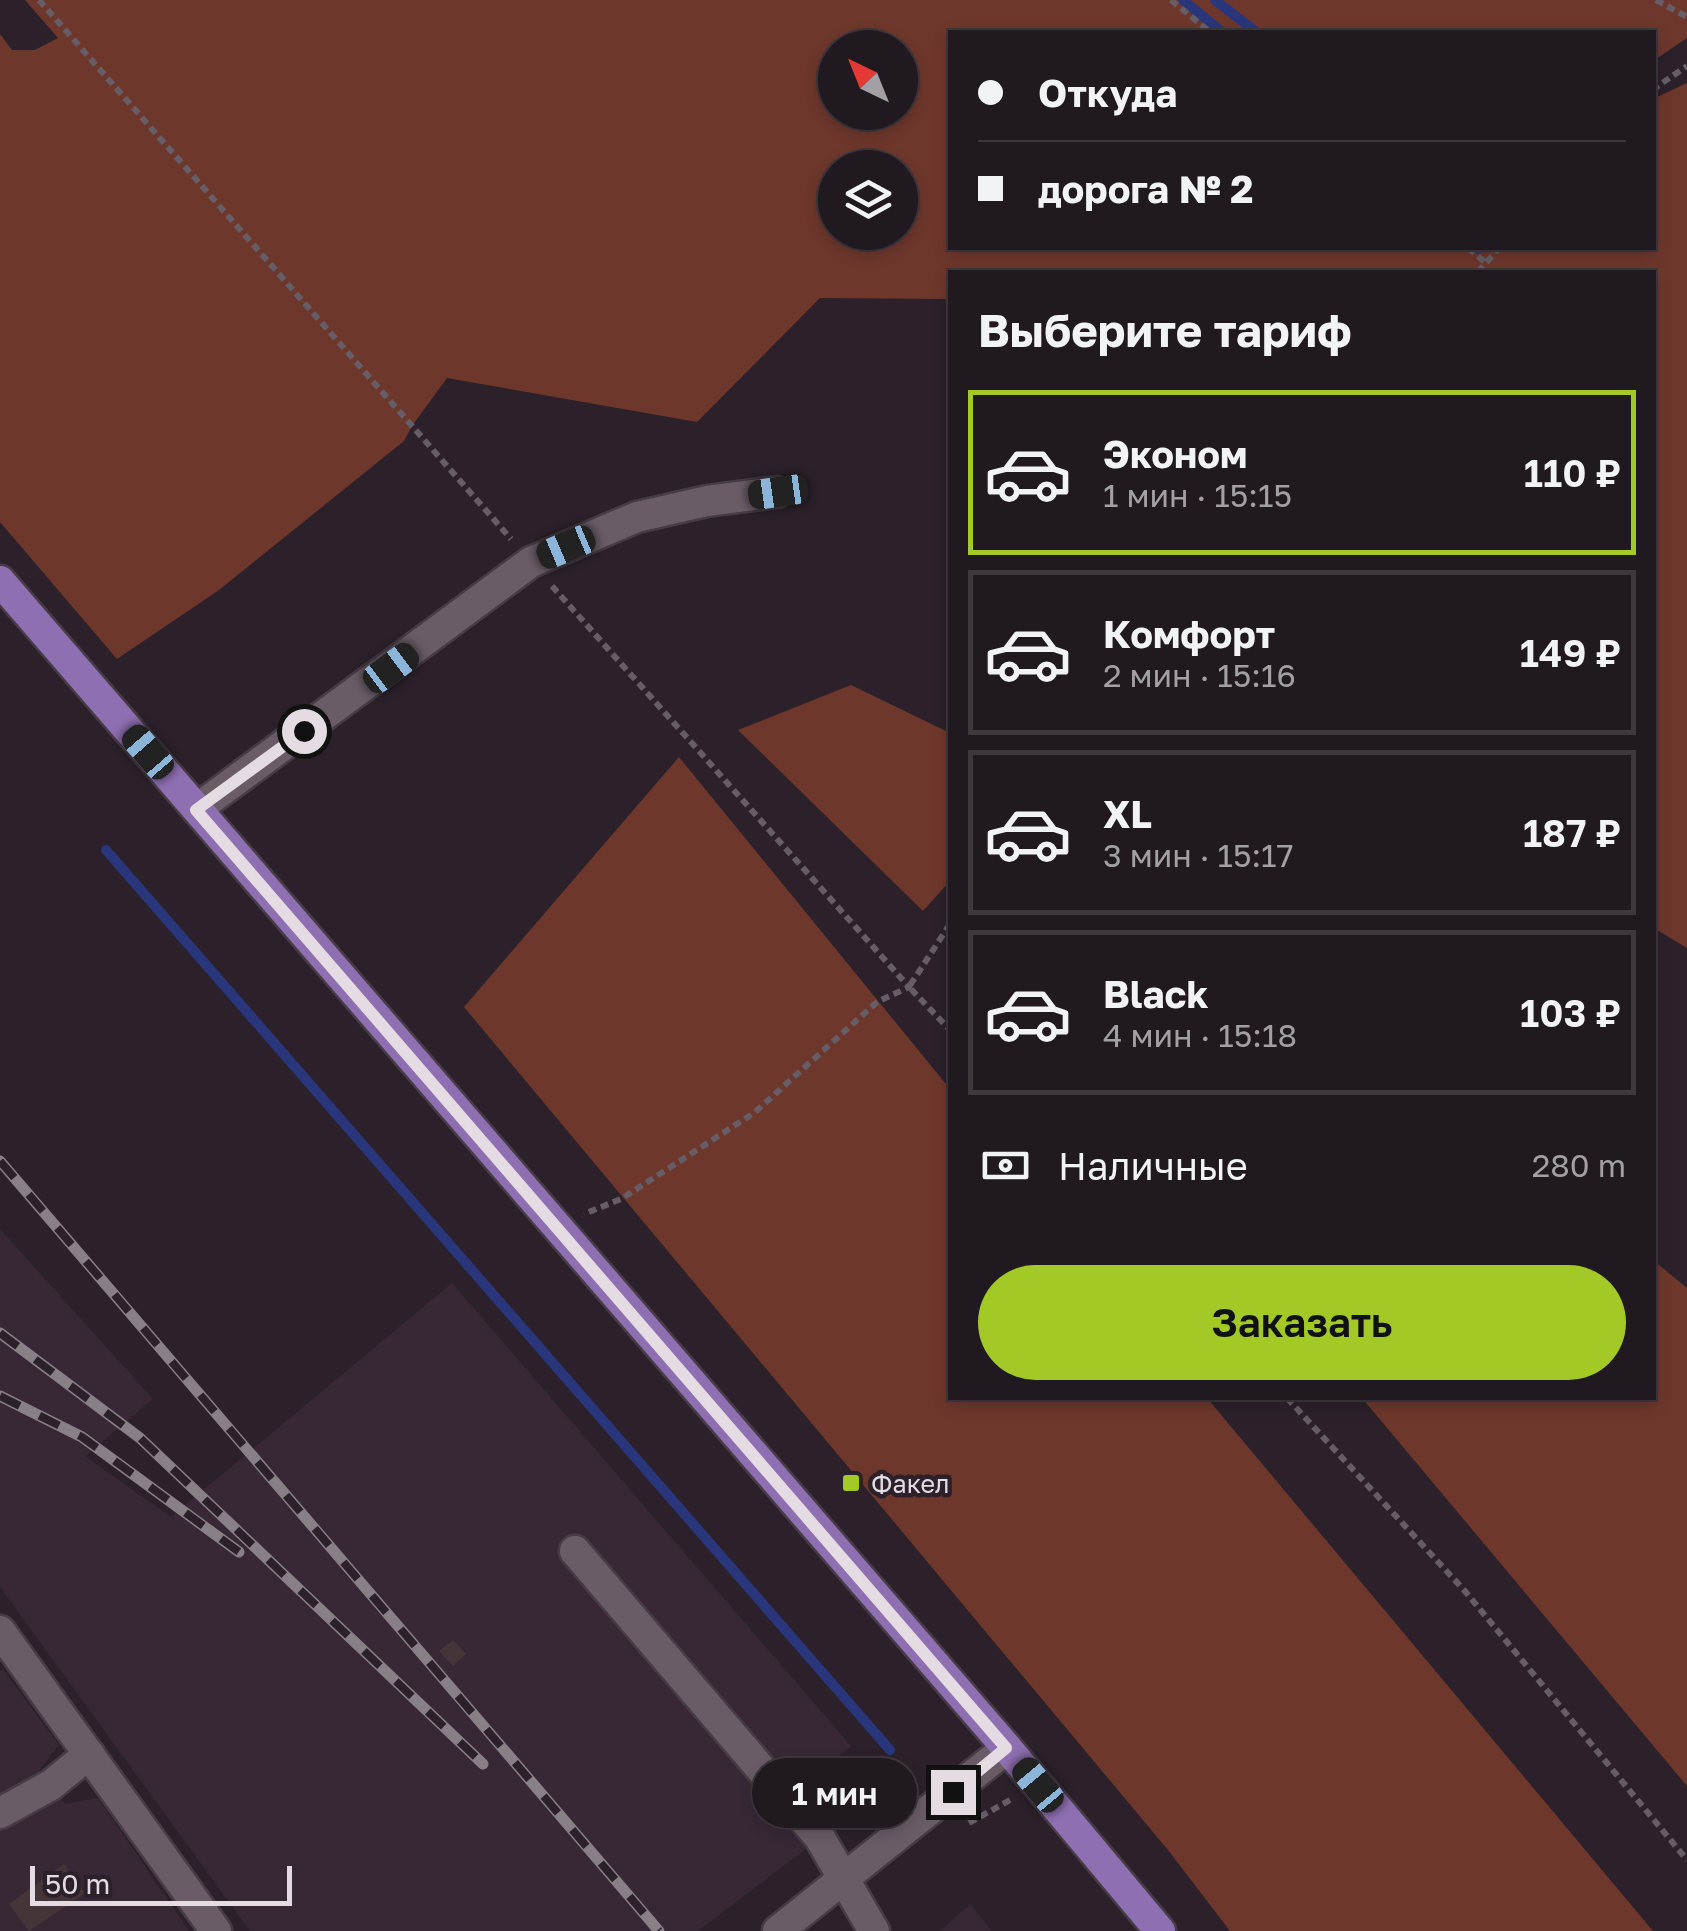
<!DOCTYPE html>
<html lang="ru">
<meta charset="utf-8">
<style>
:root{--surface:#211920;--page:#292229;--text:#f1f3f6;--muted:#a2a0a5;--line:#3e383e;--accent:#a3c926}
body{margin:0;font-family:"Golos Text",sans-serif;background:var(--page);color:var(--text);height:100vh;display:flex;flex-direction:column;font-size:38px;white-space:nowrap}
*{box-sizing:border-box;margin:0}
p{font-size:32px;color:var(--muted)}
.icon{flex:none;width:55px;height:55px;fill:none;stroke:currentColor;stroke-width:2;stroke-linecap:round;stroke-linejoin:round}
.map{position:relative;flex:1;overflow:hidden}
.drawer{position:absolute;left:948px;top:270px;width:708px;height:1130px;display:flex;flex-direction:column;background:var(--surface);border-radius:0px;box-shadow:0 5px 15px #0003,0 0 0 2px var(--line)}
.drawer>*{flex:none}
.top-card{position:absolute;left:948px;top:30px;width:708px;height:220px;border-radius:0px;box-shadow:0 5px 15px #0003,0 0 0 2px var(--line);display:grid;align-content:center;height:220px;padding:0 30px;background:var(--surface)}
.needle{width:65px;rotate:317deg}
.buttons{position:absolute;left:818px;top:30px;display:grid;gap:20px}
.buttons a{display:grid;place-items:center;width:100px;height:100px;border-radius:50%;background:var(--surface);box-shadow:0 5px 15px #0003,0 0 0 2px var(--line);font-size:50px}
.scale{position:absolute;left:30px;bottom:25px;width:262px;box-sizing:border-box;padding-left:10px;border:5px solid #e4dce2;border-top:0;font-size:28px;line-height:35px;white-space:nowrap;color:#e4dce2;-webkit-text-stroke:8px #2c212b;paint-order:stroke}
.end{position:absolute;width:45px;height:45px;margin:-22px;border:12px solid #e4dce2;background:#111;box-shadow:0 0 0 5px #111}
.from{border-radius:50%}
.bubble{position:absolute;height:70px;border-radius:35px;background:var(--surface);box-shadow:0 5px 15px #0003,0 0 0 2px var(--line);font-size:32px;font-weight:600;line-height:70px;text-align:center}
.car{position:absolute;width:30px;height:60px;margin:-30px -15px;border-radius:12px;box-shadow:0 0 8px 2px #0007;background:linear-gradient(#222 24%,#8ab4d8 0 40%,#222 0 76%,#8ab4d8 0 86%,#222 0)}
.top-card b{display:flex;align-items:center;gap:35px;height:95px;font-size:38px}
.top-card b+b{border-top:2px solid var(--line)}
.top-card i{width:25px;height:25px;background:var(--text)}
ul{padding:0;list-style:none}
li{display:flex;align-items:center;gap:30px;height:165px;margin:0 20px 15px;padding:0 10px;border:5px solid var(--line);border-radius:0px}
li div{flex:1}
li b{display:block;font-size:38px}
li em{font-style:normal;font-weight:600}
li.selected{border-color:var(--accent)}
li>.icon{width:90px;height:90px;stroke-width:1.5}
h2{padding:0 30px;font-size:45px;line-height:120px}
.pay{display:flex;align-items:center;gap:25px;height:110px;padding:0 30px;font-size:38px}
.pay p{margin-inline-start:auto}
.cta{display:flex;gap:20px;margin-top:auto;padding:20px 30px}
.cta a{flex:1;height:115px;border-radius:60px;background:var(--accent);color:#111;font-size:40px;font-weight:600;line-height:115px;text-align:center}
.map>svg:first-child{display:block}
</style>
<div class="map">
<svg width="1687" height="1931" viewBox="0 0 1687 1931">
<rect width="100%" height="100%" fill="#2c212b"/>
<g fill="#382836">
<path d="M0 1229 153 1399 85 1456 171 1517 452 1283 851 1746 808 1782 841 1822 698 1931H250L0 1587Z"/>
<path d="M3 1669 59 1745 39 1770 65 1804 98 1798 189 1931H0V1671Z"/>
<path d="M970 1904 992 1931H940Z"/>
</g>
<g fill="#6e372c" fill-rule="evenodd">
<path d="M25 0H1687V38L1653 61 1652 32H950V248H1652L1653 99 1687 83V948L1652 927V272H950V299L820 298 697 422 447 378 412 426 404 441 219 590 117 659 0 522V34L12 50H35L58 38ZM835 48H900V112H835ZM835 168H900V232H835Z"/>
<path d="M851 685 950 733V881L923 911 738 730Z"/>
<path d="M679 757 950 1089V1398H1207L1653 1931H1230L1168 1850 464 1007Z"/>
<path d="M1653 1260 1687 1288V1786L1362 1398H1652Z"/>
</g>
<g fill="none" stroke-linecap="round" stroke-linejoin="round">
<g stroke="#29367b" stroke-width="10">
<path d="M1183 0 1222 32"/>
<path d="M1215 0 1256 32"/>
<path d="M1477 248 1478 249"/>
<path d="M106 850 890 1750"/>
</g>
</g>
<g fill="#453539">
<path d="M453 1640 466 1654 453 1666 439 1651Z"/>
<path d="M64 1864 85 1893 29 1931 9 1904Z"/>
</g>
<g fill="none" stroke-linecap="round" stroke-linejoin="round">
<g stroke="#473c45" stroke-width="35">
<g id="minor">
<path d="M197 809 531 562 637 517 707 501 777 492"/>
<path d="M575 1551 820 1838 874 1931"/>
<path d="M0 1631 216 1931"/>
<path d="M0 1813 51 1785 89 1754"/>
<path d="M778 1931 1007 1748"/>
</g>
</g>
<g stroke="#473c45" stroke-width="35">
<path id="major" d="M0 581 1007 1748 1160 1931"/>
</g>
<g stroke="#675d66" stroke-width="6" stroke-dasharray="8 5" stroke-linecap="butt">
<path d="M39 0 511 539"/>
<path d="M1171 0 1210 32"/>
<path d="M1656 0 1687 17"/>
<path d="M1652 90 1687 66"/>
<path d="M1468 248 1486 263"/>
<path d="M1478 272 1499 248"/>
<path d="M552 586 909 987 877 1002 754 1113 621 1199 584 1214"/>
<path d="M950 924 909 987 950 1030"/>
<path d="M1287 1398 1464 1590 1687 1860"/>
<path d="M969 1823 1010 1800"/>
</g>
<use href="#minor" stroke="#695c67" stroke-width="30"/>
<use href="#major" stroke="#8e6fb1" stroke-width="30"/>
<g stroke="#897f87" stroke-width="11">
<g id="rail">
<path d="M0 1161 659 1931"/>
<path d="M0 1333 140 1438 483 1764"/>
<path d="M0 1396 82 1437 239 1552"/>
</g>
</g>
<use href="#rail" stroke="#2c212b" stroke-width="8" stroke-dasharray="22" stroke-linecap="butt"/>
</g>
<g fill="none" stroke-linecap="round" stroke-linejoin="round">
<path stroke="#e4dce2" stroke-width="12" d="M304 731 196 810 1006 1748 953 1792"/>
</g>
<rect fill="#a3c926" stroke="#2c212b" stroke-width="4" x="841" y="1473" width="20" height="20" rx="5"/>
<g text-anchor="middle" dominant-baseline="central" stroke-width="9" stroke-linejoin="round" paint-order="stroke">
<g font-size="25" fill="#e4dce2" stroke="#2c212b" text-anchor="start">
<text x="871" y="1483">Факел</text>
</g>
</g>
</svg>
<div class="buttons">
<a><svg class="needle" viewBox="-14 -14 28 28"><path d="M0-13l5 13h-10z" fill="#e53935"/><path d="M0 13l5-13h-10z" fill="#a2a0a5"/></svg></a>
<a><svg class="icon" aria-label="layers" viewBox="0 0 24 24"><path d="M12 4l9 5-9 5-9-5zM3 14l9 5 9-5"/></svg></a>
</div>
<div class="scale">50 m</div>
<i class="end from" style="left:304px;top:731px"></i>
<i class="end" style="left:953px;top:1792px"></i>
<div class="bubble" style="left:752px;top:1758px;width:165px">1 мин</div>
<i class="car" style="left:778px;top:492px;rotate:262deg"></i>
<i class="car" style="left:566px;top:547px;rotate:247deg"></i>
<i class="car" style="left:391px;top:668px;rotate:53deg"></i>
<i class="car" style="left:148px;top:752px;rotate:319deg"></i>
<i class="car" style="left:1038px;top:1785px;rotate:320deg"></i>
<div class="top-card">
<b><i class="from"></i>Откуда</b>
<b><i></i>дорога № 2</b>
</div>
<section class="drawer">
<h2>Выберите тариф</h2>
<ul>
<li class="selected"><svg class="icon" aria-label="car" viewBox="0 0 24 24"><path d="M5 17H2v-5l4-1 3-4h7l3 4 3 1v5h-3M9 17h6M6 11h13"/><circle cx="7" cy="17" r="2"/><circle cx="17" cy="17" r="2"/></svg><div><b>Эконом</b><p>1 мин · 15:15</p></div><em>110 ₽</em></li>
<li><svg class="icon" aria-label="car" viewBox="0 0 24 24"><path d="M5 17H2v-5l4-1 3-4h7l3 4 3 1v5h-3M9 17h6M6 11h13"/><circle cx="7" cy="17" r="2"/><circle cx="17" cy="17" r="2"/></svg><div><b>Комфорт</b><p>2 мин · 15:16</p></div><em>149 ₽</em></li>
<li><svg class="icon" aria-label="car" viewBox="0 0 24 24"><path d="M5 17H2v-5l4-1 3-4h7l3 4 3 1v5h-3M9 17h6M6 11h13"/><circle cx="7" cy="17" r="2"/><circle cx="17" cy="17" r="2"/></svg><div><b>XL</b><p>3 мин · 15:17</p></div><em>187 ₽</em></li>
<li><svg class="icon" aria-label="car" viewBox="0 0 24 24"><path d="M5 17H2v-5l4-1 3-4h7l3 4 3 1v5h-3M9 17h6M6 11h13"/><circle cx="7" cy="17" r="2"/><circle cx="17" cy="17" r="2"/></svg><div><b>Black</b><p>4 мин · 15:18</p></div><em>103 ₽</em></li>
</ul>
<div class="pay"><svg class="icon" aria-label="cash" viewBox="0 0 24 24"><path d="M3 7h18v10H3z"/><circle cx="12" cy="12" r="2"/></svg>Наличные<p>280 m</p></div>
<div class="cta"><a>Заказать</a></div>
</section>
</div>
